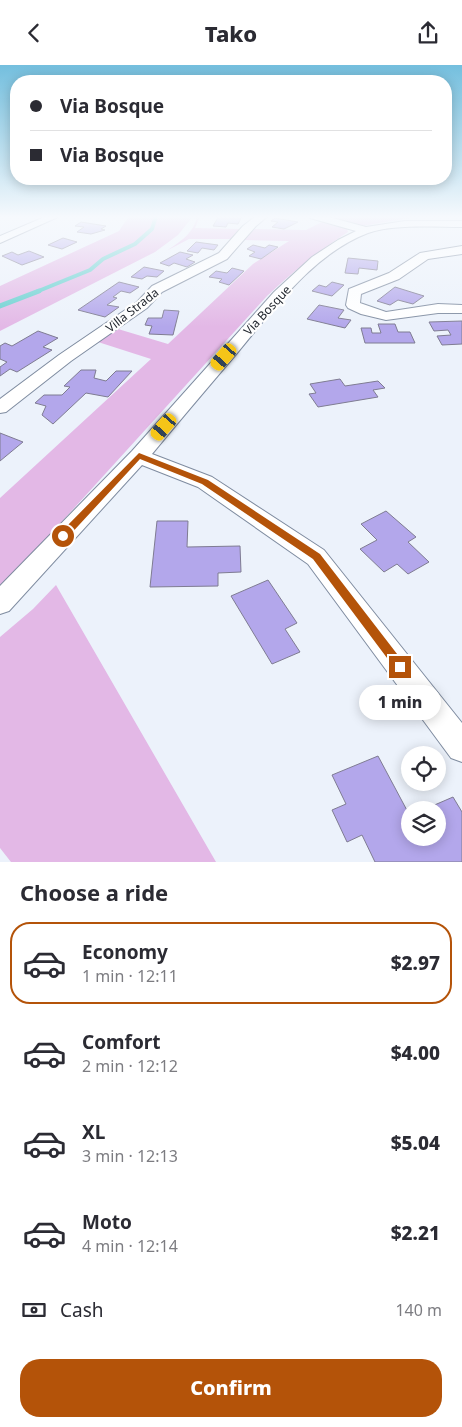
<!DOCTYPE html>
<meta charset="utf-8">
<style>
:root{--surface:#fff;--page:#f2f2f3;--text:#2b2b33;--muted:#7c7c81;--line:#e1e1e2;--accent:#b45309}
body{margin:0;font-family:"Noto Sans",sans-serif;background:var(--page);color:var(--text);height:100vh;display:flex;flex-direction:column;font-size:19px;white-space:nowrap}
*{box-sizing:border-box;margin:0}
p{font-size:16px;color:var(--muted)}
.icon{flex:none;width:28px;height:28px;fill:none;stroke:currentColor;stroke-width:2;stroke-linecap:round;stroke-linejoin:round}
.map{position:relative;height:797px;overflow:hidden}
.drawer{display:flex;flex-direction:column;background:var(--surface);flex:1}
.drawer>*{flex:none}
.hud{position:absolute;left:10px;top:10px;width:442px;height:110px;border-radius:20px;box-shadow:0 2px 12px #0003;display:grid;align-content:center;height:110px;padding:0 20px;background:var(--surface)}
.controls{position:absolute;left:401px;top:681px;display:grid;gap:10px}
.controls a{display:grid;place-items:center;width:45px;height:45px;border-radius:50%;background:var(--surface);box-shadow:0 2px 12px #0003;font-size:25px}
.end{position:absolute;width:22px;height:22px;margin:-11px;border:6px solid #b45309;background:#fff;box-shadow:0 0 0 2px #fff}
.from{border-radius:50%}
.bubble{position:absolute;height:35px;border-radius:18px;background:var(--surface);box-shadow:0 2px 12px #0003;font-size:16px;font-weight:800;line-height:35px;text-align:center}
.car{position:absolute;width:15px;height:30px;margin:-15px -8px;border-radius:6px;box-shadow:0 0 4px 1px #0007;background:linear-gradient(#f5c518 24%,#345 0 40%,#f5c518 0 76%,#345 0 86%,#f5c518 0)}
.hud b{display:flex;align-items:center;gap:18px;height:48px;font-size:19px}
.hud b+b{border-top:1px solid var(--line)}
.hud i{width:12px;height:12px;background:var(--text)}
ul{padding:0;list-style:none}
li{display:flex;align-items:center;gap:15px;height:82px;margin:0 10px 8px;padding:0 10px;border:2px solid transparent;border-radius:20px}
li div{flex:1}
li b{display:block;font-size:19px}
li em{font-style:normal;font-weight:800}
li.active{border-color:var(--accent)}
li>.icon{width:45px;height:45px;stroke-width:1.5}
h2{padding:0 20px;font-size:22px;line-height:60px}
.pay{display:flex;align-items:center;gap:12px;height:55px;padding:0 20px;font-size:19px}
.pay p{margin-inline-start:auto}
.button{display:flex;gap:10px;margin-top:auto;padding:10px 20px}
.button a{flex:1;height:58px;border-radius:20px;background:var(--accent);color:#fff;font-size:20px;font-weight:800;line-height:58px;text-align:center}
header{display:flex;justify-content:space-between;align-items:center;height:65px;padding:0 20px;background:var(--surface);font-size:22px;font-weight:800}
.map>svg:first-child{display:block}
</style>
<header><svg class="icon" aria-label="back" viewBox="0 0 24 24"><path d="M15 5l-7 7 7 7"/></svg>Tako<svg class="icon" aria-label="share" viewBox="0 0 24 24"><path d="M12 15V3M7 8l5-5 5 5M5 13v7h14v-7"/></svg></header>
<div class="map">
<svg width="462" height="797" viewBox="0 0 462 797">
<rect width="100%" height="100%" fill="#ecf2fb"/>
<g fill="#e3b8e6">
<path d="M129 151H191L190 155 178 170 155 187 0 266V221L119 166Z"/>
<path d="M197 151H200L195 163 241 164 233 174H189L168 185C181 176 194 168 197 151Z"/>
<path d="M334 151H409L410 153 362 161 330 153Z"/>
<path d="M322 157 347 164 348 167C319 186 293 206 267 231L26 496 0 520V433L151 294 98 277 118 264 168 279 253 199 289 176 244 175 252 164 306 165Z"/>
<path d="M56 520 216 797H11L0 783V572L33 544Z"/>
</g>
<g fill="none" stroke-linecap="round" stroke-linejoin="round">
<path stroke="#66cfcf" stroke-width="4" d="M36 227 90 205 103 194 135 179 152 164 156 151"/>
<path stroke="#66cfcf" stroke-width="5" d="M0 241 39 226"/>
</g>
<g fill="#b3a7eb" stroke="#7f7c92">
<path d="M219 151H242L238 159 228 158 226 162 213 161Z"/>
<path d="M275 153 298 157 284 164 272 162 278 157 271 156Z"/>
<path d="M81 157 106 161 101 164 105 165 91 169 77 167 84 162 75 161Z"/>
<path d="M63 173 77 177 62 184 48 180Z"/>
<path d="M196 177 218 180 214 185 202 183 198 188 187 186Z"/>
<path d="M253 180 265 183 269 180 278 182 261 194 249 191 255 187 247 184Z"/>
<path d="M29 186 44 192 22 200 2 191 12 187 18 190Z"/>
<path d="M180 187 193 190 186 194 195 197 187 202 174 198 169 201 160 198Z"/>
<path d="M348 193 378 196 377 205 359 203 358 209 345 208Z"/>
<path d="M144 202 164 206 157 212 147 211 142 214 131 212Z"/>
<path d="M232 203 244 206 229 220 219 217 222 214 209 212 216 206 227 208Z"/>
<path d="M119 217 139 222 130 228 121 226 113 232 117 233 107 240 119 242 105 252 78 245Z"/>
<path d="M332 217 344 220 332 231 312 226 319 220 326 222Z"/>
<path d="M395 222 424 231 413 239 398 235 390 240 377 236Z"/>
<path d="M319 240 344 245 338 253 351 255 345 263 307 254Z"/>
<path d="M164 245 179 246 173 270 149 269 152 261 145 260 148 253H162Z"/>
<path d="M462 256V279L442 280 437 271 451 270 448 265 434 266 429 257Z"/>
<path d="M378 259H395L398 267H410L415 278H365L361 263H371L372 268H381Z"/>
<path d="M38 266 58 273 43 282 52 285 17 307 10 304 0 311V302L7 297 0 294V281L5 278 12 281Z"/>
<path d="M81 305H96L94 313 106 316 116 306H132L108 332 86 328 53 359 42 350 46 341 35 338 44 330H62L70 322 64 321Z"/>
<path d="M340 314 345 321 378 316 385 323 373 325 378 332 318 342 309 329 316 328 310 319Z"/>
<path d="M0 368 23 377 0 396Z"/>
<path d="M386 446 416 472 408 477 429 497 408 509 397 499 384 507 360 484 377 475 361 459Z"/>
<path d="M157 456H188L187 482 240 481 241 507 218 508V521L150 522Z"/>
<path d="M268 515 297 558 285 564 300 587 272 599 231 531Z"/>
<path d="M378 691 410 751V772H438V745H423L453 732 462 747V797H375L362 770 347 777 332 745 346 739 332 710Z"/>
</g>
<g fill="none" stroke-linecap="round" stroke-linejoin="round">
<g stroke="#7f8ca0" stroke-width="2">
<g id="street">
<path d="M47 151H60L0 178V171Z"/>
<path d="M256 151H268L256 161 227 194 162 227 147 243 71 296 6 347 0 348V334L59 290 137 237 152 221 219 188 243 161Z"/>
<path d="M309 151H325L366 162 405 156H462V162C435 162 393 159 368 168 313 189 274 244 238 287 209 321 180 355 152 389L212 412 324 485 462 658V697L451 693 308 499 198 422 142 400 9 546 0 549V521L132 386 274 227 312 192 338 175 356 166 310 153Z"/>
<path d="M462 181V189L428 194 399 214 361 229 360 238 386 247 438 239 462 240V248H438L386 255 361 249 348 243 346 240 349 224 389 208 420 188Z"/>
</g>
</g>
<use href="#street" fill="#fff" fill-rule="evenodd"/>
</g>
<linearGradient id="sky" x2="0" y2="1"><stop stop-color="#74bfde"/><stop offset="0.58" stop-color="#f6f9fd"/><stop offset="1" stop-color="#f6f9fd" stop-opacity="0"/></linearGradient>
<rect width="462" height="262" fill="url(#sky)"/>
<path fill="#b45309" d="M139 388 208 415 320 489 404 598 405 602 404 605 400 607 396 605 313 494 202 419 140 394 67 473H60V468Z"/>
<g text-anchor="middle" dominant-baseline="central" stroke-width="4.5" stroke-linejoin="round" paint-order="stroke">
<g font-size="12" fill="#1e232b" stroke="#fefefe">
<text transform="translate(132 245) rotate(-38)">Villa Strada</text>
<text transform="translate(267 245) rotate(-47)">Via Bosque</text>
</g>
</g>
</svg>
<div class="controls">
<a><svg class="icon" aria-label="locate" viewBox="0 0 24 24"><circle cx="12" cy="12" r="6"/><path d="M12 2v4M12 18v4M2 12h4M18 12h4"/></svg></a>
<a><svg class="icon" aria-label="layers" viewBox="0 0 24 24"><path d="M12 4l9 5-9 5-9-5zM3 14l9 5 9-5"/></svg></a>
</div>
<i class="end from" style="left:63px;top:471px"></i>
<i class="end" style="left:400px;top:602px"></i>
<div class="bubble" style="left:359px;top:620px;width:82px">1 min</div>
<i class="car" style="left:224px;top:292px;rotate:221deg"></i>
<i class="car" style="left:164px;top:362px;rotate:221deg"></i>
<div class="hud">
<b><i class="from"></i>Via Bosque</b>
<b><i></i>Via Bosque</b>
</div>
</div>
<section class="drawer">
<h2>Choose a ride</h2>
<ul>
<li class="active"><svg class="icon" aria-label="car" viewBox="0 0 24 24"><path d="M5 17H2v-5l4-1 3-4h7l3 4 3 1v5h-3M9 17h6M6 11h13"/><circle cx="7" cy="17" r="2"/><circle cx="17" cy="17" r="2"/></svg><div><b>Economy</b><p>1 min · 12:11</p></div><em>$2.97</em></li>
<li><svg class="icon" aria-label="car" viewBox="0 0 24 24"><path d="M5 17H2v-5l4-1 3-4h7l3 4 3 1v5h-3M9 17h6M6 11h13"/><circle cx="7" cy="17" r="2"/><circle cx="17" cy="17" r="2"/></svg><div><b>Comfort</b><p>2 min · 12:12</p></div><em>$4.00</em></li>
<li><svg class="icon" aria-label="car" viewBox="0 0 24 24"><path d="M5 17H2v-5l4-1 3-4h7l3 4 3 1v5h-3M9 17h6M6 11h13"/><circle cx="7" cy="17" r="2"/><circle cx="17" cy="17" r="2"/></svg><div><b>XL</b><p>3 min · 12:13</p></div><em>$5.04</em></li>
<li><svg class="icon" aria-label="car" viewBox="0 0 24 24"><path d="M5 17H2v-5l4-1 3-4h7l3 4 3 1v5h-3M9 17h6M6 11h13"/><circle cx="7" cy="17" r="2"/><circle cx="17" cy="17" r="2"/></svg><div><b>Moto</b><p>4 min · 12:14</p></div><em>$2.21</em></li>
</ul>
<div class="pay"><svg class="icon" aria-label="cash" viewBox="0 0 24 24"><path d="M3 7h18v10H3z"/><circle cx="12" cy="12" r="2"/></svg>Cash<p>140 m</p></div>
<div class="button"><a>Confirm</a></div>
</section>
